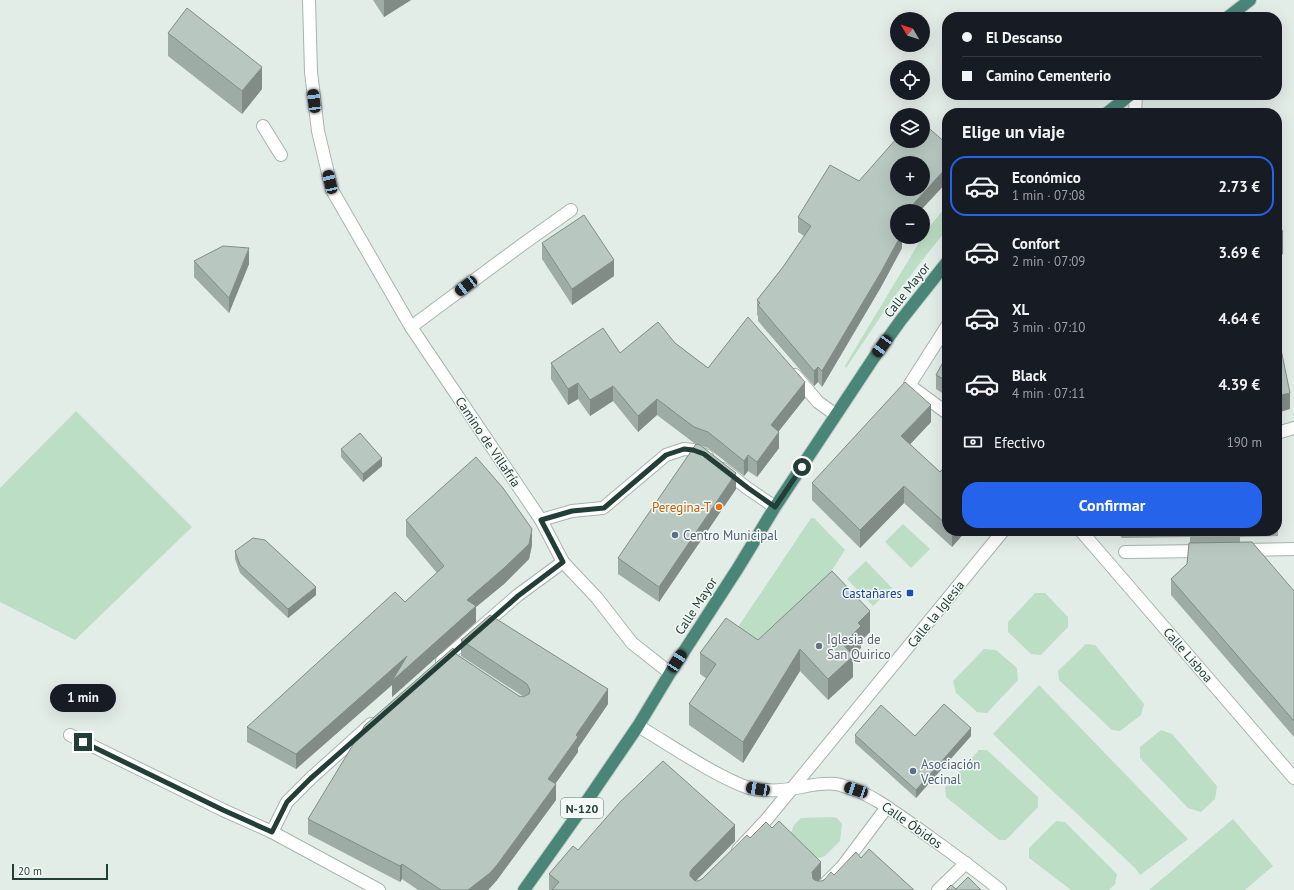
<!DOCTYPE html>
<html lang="es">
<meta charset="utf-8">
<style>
:root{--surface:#171b24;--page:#242831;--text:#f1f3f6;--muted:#9ea1a6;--line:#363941;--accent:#2563eb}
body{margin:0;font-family:"PT Sans",sans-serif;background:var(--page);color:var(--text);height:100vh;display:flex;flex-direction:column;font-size:15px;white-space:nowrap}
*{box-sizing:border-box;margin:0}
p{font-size:13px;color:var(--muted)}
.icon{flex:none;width:22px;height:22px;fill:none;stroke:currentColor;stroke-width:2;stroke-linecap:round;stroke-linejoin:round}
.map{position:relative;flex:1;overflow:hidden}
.details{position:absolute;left:942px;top:108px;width:340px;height:428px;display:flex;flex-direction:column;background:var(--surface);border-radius:16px;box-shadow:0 4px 16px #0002}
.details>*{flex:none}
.top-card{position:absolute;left:942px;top:12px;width:340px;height:88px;border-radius:16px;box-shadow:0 4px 16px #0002;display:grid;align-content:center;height:88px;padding:0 20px;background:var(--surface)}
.needle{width:26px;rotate:309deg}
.fabs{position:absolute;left:890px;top:12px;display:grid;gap:8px}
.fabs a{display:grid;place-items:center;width:40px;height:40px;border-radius:50%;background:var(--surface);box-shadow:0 4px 16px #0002;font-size:20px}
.scale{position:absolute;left:12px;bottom:10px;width:96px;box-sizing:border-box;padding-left:4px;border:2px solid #223e36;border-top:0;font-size:11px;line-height:14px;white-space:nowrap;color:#223e36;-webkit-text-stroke:3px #f3f9f6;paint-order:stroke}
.end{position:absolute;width:18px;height:18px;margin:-9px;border:5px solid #223e36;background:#fff;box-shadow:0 0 0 2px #fff}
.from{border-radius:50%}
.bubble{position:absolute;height:28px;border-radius:14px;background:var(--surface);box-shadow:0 4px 16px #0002;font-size:13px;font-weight:700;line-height:28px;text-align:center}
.car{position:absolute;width:12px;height:24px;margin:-12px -6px;border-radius:5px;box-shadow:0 0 3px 1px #0007;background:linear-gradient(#222 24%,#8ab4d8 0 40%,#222 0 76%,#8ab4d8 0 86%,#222 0)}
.top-card b{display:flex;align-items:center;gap:14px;height:38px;font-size:15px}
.top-card b+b{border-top:1px solid var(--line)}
.top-card i{width:10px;height:10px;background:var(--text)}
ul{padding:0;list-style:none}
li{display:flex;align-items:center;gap:12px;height:60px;margin:0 8px 6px;padding:0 12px;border:2px solid transparent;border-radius:16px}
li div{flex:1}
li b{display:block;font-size:15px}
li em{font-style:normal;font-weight:700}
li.current{border-color:var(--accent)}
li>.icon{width:36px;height:36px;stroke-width:1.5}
h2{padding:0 20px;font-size:18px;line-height:48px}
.pay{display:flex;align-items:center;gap:10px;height:44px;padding:0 20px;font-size:15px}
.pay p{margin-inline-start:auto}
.cta{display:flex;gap:8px;margin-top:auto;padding:8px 20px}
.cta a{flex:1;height:46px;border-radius:16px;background:var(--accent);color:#fff;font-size:16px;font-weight:700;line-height:46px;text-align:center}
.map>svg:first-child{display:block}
</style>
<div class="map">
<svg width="1294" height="890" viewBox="0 0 1294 890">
<rect width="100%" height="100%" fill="#e3ede8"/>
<g fill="#bcdec4">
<path d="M947 205V229L924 258 891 301 846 368 845 366 855 349 926 231Z"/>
<path d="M76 411 192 527 75 640 0 602V488Z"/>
<path d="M811 518H814L845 550 825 581 763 639 755 641 738 627Z"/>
<path d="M903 524 930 549 911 568 885 542Z"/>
<path d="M866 561 892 588 873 606 847 579Z"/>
<path d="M1035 593H1045L1068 617V627L1041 655 1031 654 1008 632V622Z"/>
<path d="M1086 644 1095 645 1144 704 1141 715 1120 731 1112 730 1059 680 1058 671Z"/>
<path d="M984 649 996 650 1017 668 1018 680 987 713 977 712 956 693 953 681Z"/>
<path d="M1039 685 1188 839 1140 875 1135 868 1042 781 993 734Z"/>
<path d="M1161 730 1172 734 1217 786 1215 799 1201 812 1188 808 1140 758V747Z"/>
<path d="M979 750H987L1038 797V807L1006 840H999L946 797 945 787Z"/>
<path d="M832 817 837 818 842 824 840 841 825 856 819 858 813 856 790 835 794 825 801 818Z"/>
<path d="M1233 819 1273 866 1245 890H1149Z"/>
<path d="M1056 821 1065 822 1117 874 1115 884 1109 890H1071L1029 858V848Z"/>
</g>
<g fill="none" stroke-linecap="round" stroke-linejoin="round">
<g stroke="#a5b5af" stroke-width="14">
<g id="service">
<path d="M263 126 281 155"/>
<path d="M411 327 523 244 571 210"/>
</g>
</g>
<g stroke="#a5b5af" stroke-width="14">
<g id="pedestrian">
<path d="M1244 550 1294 549"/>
<path d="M1125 552 1204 551"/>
</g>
</g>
<g stroke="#a5b5af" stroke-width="14">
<g id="minor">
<path d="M309 0 311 72 318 131 332 190 411 327 541 520 563 562 597 598 632 643 670 673"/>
<path d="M1135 113 1136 95"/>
<path d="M947 326 910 384 913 388 947 413"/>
<path d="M795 375 818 402 836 415"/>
<path d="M1277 433 1294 428"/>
<path d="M723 469 747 488 775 507"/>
<path d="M541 520 572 511 603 508 666 455 684 449 693 450 707 456"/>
<path d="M1081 531 1294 778"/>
<path d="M442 661 518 595 563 562"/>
<path d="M638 726C672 746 710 773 746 787 752 789 760 790 767 790 790 793 813 781 836 784 842 785 848 788 853 789 875 797 894 812 913 825 942 846 972 867 1000 890"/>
<path d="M70 735 223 810 272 832 379 890"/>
<path d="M272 832 287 802 310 779 371 724"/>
<path d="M738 850 767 819 1003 531"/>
<path d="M819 890 842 867 887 807"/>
<path d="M938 890 966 863"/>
</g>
</g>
<g stroke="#c1c9c7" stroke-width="14">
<g id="trunk">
<path d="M1228 17 1250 0"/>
<path d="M1107 113 1130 95"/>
<path d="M524 890 578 814 638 726 670 673 738 568 775 507 873 359 901 320 947 262"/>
</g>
</g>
<use href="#service" stroke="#fff" stroke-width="12"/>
<use href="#pedestrian" stroke="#fff" stroke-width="12"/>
<use href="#minor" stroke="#fff" stroke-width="12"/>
<use href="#trunk" stroke="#4a8677" stroke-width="12"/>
</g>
<g fill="#9eaca6">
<path d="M373 0H411L384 17Z"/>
<path d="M168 33 262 89 242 114 168 56Z"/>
<path d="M947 144V182L920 211H897L902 237V248L881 287 822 387 818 382 814 386 758 321V316L757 315V300L783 267 804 236 798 232V217L859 181Z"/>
<path d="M542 243 614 276 572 305 542 259Z"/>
<path d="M194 261 249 264 229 313 194 277Z"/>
<path d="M675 343 708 368 805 398 778 432 779 448 757 477 748 471 744 476 708 448 700 445 736 489 659 602 618 574V558L700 445 694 443 657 415 638 432 613 401 590 416 578 399 568 405 551 379V363L620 353Z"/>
<path d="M947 355V396L936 389V375Z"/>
<path d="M931 422 910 444 940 472 947 464V531H966L952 547 904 503 860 548 812 500V483Z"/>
<path d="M341 449 382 466 363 482 341 457Z"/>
<path d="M1277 504 1278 514V536L1240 537V542L1294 591V737L1171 595V579L1187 564 1190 543V537L1122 538 1116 531H1277Z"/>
<path d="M406 520 532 545 529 559 504 584 476 607V622L392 697V685L296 769 247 742V727L405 602 437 573 406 536Z"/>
<path d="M235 551 316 595 288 618 240 573 235 559Z"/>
<path d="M870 632 861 641V648L853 655V677L828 700 800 671 743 763 689 725V704L707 679 700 674V653L758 640Z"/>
<path d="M461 640 608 704 578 748V752L555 784 556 800 497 880 490 888 488 890H418L402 879 400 882 308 834V819L456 654 519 696 523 697H524L461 656Z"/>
<path d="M855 735 971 736 916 798 855 743Z"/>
<path d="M750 838 821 878 818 881H821L834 875 861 858 914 890H549V874L578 850 735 841 695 881H698L702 879Z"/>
</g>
<g fill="#818c87">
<path d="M384 0H411L384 17Z"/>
<path d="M262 67V89L242 114V91Z"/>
<path d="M947 167V182L920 211H907Z"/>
<path d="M897 222V237L892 227Z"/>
<path d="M1283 232V254L1277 258V235Z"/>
<path d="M900 237H902V248L881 287 822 387V371Z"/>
<path d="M249 248V264L229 313V298Z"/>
<path d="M614 260V276L572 305V289Z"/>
<path d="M818 367V382L814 386V371Z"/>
<path d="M805 382V398L771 441V425Z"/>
<path d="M578 383V399L568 405V389Z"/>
<path d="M613 386V401L590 416V400Z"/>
<path d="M1290 393V409L1277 413V396Z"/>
<path d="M657 399V415L638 432V416Z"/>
<path d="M931 405V422L901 454V436Z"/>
<path d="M779 432V448L757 477V462Z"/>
<path d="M748 455V471L744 476V461Z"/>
<path d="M382 458V466L363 482V474Z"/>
<path d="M736 473V489L659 602V587Z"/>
<path d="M904 486V503L860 548V530Z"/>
<path d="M532 529V545L529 559 504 584 476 607V622L392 697V685L296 769V754Z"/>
<path d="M952 531H966L952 547Z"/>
<path d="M316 587V595L288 618V609Z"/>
<path d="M870 611V632L861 641V648L844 665 853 656V677L828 700V679L843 644 858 623Z"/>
<path d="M800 649V671L743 763V742Z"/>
<path d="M608 689V704L578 748V752L548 794V779L576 735Z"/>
<path d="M971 728V736L916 798V790Z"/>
<path d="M556 784V800L497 880 488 890H468Z"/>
<path d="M735 825V841L692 885 690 888V872L692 869Z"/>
<path d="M821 862V878L812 888V872Z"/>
<path d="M402 864V879L400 882V866Z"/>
</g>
<g fill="#b8c8c1" stroke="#818c87" fill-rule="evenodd">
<path d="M187 8 262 67 242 91 168 33Z"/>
<path d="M923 123 947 144V167L907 211H897V222L892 227 897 230V237H900L881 272 822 371 818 367 814 371 758 305 760 303 757 300 783 267 811 226 798 217 830 165 859 181 897 138V141H923ZM897 163H923V189H897Z"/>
<path d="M584 215 614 260 572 289 542 243Z"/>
<path d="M1277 220 1283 232 1277 235Z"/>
<path d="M223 246 249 248 229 298 194 261Z"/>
<path d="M748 317 805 382 771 425 779 432 757 462 748 455 744 461 708 432 694 427 657 399 638 416 613 386 590 400 578 383 568 389 551 363 603 328 620 353 658 322 675 343 708 368Z"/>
<path d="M1277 333 1278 335 1290 393 1277 396Z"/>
<path d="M947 355V381L936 375Z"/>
<path d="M905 382 931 405 901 436 940 472 947 464V525L904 486 860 530 812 483Z"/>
<path d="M360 433 382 458 363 474 341 449Z"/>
<path d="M696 444 700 445 736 473 659 587 618 558Z"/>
<path d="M476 457 503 488 532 529 529 544 504 568 467 600 476 606 392 681 407 656 296 754 247 727 395 592 405 602 444 566 406 520Z"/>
<path d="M1277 504 1278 514H1277Z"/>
<path d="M253 538 265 540 316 587 288 609 240 565 235 551Z"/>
<path d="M1252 542 1294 591V721L1171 579 1187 564 1189 543Z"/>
<path d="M832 571 870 611 858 623 861 626 843 644 853 656 828 679 800 649 743 742 689 704 716 664 700 653 726 618 758 640Z"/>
<path d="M490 615 608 689 576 735 578 737 548 779 556 784 497 865 490 873 468 890H441L402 864 400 866 308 819 365 725 453 648 456 654 519 696 523 697 529 694 530 690 527 684 461 640Z"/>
<path d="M944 704 971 728 916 790 855 735 881 705 915 736Z"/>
<path d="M663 761 735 825 692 869 690 872V876L695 881H698L702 879 747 835 750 838 766 822 772 828 779 821 821 862 812 872 813 879 817 881H821L824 880 831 872 834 875 856 852 861 858 869 849 914 890H552L559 882 549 874 573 846 578 850 620 802Z"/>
<path d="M968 877 981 890H946L951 885 956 889Z"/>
</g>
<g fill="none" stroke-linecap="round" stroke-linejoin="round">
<path stroke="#223e36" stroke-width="5" d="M83 742 223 810 272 832 287 802 310 779 518 596 563 562 541 520 572 511 604 508 666 455 684 449 693 450 704 454 748 488 775 507 802 467"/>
</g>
<circle fill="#e8710a" stroke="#f3f9f6" stroke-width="1.5" cx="719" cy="507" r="4"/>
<g fill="#5c6f8a" stroke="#f3f9f6" stroke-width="1.5">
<circle cx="675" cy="535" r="4"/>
<circle cx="913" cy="771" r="4"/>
</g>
<rect fill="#1a4fb4" stroke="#f3f9f6" stroke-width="1.5" x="906" y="589" width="8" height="8" rx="2"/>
<circle fill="#6b7280" stroke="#f3f9f6" stroke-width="1.5" cx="819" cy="646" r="4"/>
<g text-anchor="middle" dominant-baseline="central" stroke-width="3" stroke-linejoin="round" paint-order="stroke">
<rect fill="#f3f9f6" stroke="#617670" stroke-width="1" x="561" y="798" width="42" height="20" rx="3"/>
<g font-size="12" font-weight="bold" fill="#223e36">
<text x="582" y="808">N-120</text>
</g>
<g font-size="13" fill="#223e36" stroke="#f3f9f6">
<text transform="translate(907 290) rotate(-52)">Calle Mayor</text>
<text transform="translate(488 442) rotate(56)">Camino de Villafría</text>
<text transform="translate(696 606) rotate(-57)">Calle Mayor</text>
<text transform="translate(936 614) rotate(-51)">Calle la Iglesia</text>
<text transform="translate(1188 655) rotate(49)">Calle Lisboa</text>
<text transform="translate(912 825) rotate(35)">Calle Óbidos</text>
</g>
<g font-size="13" fill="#c56008" stroke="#f3f9f6" text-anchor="end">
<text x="711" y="507">Peregina-T</text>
</g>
<g font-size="13" fill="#4e5e75" stroke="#f3f9f6" text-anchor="start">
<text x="683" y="535">Centro Municipal</text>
<text x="921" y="764">Asociación<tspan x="921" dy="15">Vecinal</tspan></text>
</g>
<g font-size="13" fill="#164399" stroke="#f3f9f6" text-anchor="end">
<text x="902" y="593">Castañares</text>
</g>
<g font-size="13" fill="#5b616d" stroke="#f3f9f6" text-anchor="start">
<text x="827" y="639">Iglesia de<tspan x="827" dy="15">San Quirico</tspan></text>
</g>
</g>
</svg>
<div class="fabs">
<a><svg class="needle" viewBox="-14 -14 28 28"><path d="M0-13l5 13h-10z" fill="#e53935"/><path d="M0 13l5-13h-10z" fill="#9ea1a6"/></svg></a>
<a><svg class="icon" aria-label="locate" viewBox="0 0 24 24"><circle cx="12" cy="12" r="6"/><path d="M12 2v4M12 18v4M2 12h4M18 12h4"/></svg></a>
<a><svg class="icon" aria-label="layers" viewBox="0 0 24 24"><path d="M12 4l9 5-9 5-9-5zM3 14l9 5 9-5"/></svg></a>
<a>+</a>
<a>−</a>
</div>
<div class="scale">20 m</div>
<i class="end from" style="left:802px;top:467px"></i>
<i class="end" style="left:83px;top:742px"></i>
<div class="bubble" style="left:50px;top:684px;width:66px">1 min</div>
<i class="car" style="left:314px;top:101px;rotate:353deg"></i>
<i class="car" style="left:330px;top:182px;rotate:347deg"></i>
<i class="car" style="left:466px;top:286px;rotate:233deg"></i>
<i class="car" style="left:882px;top:346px;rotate:216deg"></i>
<i class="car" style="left:677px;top:661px;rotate:33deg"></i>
<i class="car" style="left:758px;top:789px;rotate:280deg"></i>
<i class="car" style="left:856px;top:790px;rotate:288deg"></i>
<div class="top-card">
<b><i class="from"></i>El Descanso</b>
<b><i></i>Camino Cementerio</b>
</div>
<section class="details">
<h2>Elige un viaje</h2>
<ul>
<li class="current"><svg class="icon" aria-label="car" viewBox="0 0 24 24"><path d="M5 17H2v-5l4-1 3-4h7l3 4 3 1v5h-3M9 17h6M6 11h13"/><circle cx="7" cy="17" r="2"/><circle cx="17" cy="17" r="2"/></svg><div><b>Económico</b><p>1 min · 07:08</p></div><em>2.73 €</em></li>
<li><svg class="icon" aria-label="car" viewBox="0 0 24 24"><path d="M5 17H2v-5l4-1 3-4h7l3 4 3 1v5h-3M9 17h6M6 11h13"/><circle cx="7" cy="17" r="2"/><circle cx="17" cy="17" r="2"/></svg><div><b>Confort</b><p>2 min · 07:09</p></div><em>3.69 €</em></li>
<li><svg class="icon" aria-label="car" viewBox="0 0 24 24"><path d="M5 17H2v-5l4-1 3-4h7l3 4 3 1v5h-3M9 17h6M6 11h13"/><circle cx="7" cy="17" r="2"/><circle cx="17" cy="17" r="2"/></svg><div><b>XL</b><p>3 min · 07:10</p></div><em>4.64 €</em></li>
<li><svg class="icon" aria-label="car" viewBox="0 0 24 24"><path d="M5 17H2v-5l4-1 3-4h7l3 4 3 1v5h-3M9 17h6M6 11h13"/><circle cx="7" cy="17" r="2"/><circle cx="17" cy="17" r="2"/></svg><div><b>Black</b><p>4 min · 07:11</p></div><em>4.39 €</em></li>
</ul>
<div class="pay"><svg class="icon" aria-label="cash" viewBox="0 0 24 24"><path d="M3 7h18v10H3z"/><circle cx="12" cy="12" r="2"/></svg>Efectivo<p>190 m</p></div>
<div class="cta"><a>Confirmar</a></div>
</section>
</div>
